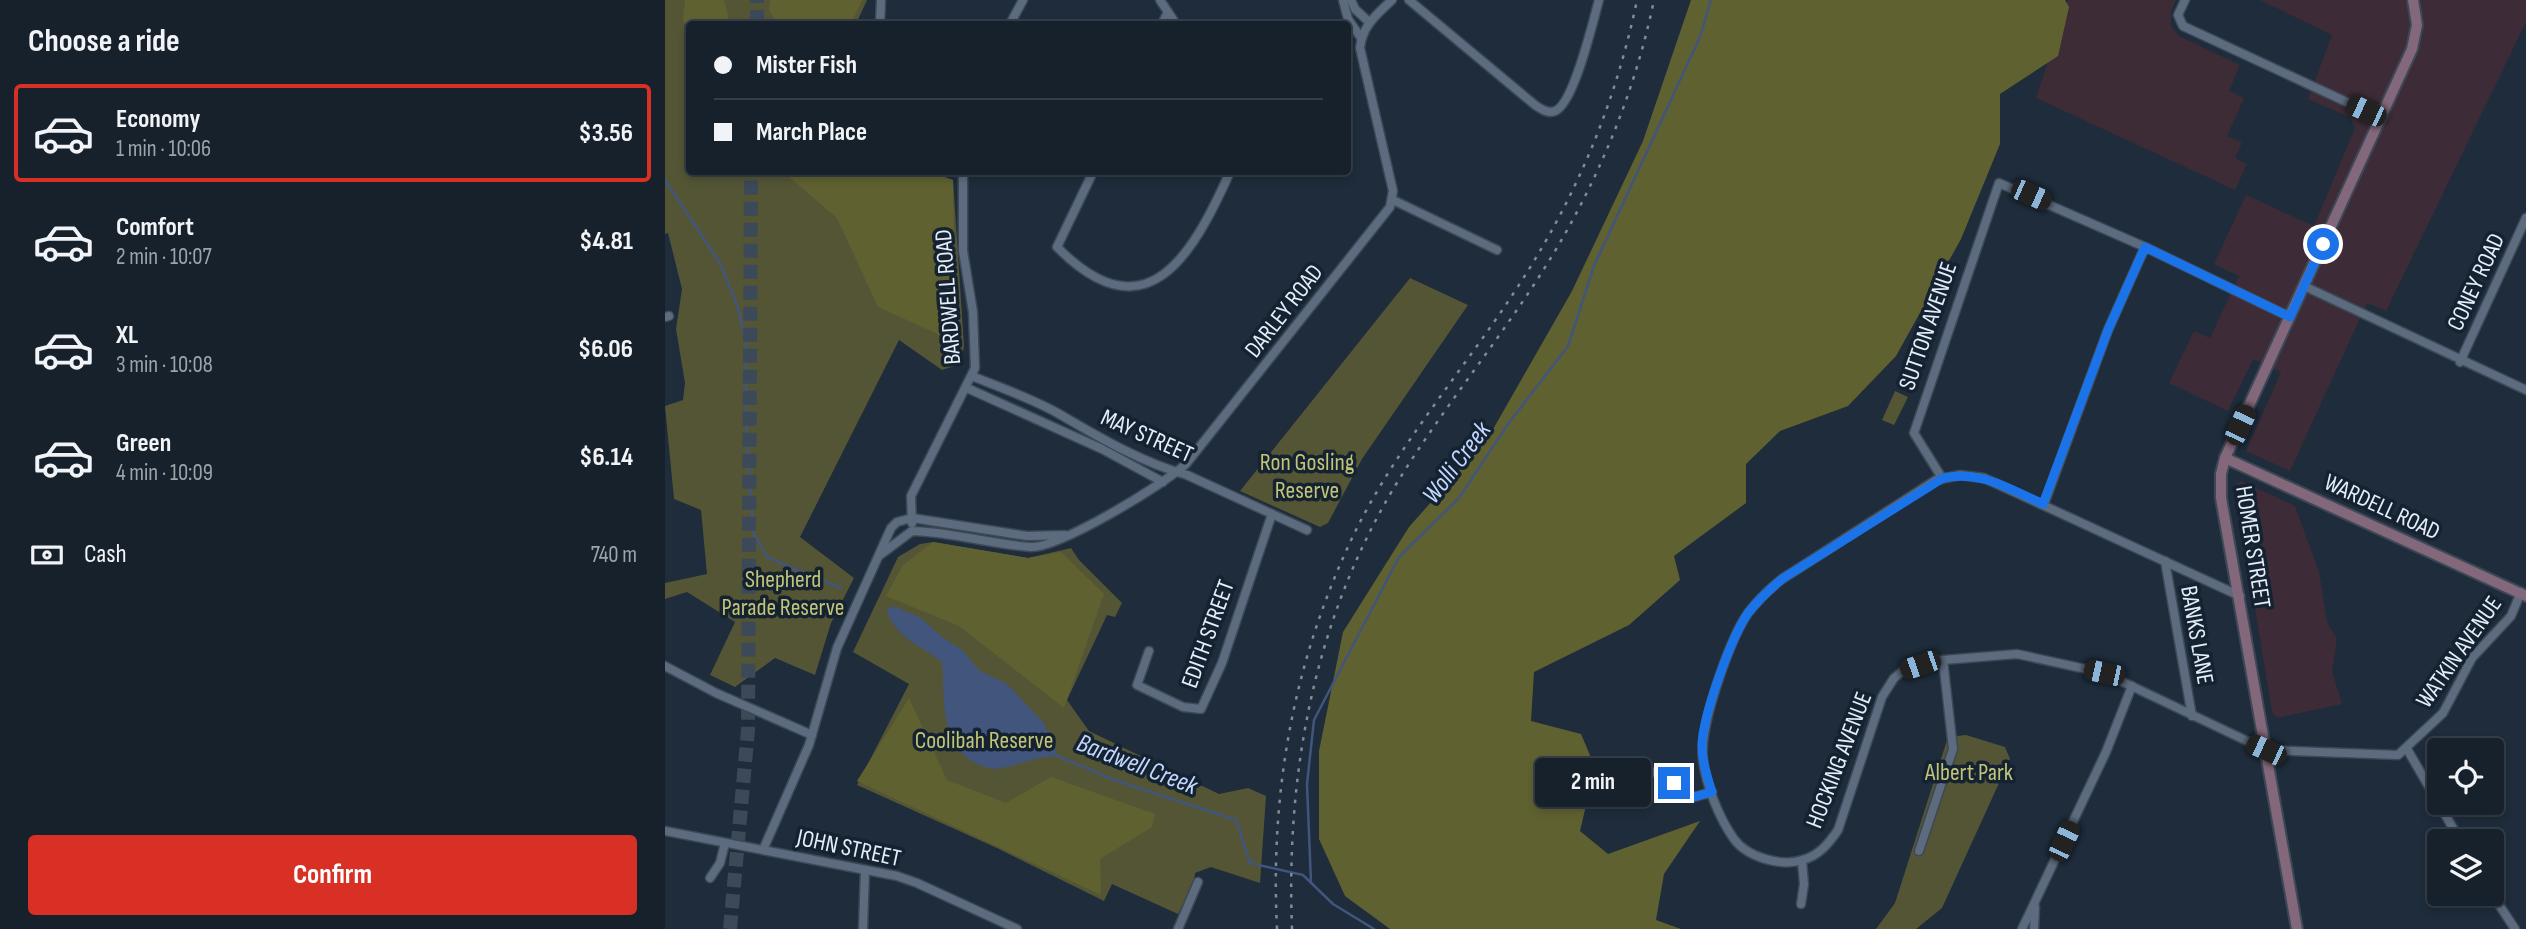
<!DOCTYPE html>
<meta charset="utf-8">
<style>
:root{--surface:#16212c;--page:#1f2934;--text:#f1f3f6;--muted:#9ea3a9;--line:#353e48;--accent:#d93025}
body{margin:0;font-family:"Sofia Sans Condensed",sans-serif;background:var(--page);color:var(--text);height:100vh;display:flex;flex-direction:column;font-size:26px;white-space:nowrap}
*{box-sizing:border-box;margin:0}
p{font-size:23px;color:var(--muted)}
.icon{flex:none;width:38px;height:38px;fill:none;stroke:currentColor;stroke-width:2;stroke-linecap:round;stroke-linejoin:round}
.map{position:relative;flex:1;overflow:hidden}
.panel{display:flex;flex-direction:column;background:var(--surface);width:665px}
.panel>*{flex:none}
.banner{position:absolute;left:21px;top:21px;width:665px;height:154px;border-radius:7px;box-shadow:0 4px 10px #0003,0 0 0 2px var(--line);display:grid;align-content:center;height:154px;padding:0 28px;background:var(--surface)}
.tools{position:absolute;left:1762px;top:738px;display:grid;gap:14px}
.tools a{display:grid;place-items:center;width:77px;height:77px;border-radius:7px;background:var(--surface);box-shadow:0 4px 10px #0003,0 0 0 2px var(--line);font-size:35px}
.end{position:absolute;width:32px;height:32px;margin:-16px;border:9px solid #1a73e8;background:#fff;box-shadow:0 0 0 4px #fff}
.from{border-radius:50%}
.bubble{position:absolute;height:49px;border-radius:7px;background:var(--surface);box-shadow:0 4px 10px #0003,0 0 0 2px var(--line);font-size:23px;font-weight:700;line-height:49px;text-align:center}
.car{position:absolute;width:21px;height:42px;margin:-21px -10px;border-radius:9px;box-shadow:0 0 5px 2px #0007;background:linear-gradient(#222 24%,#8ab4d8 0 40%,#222 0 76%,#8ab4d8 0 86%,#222 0)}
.banner b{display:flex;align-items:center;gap:24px;height:66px;font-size:26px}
.banner b+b{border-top:2px solid var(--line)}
.banner i{width:18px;height:18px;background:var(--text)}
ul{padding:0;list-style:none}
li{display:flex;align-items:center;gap:21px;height:98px;margin:0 14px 10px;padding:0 14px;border:4px solid transparent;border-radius:7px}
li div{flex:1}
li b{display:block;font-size:26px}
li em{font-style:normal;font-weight:700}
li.current{border-color:var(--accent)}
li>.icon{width:63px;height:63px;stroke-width:1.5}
h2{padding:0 28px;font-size:32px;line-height:84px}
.pay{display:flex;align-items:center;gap:18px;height:77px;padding:0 28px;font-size:26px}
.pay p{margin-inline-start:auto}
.cta{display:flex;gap:14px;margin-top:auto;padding:14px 28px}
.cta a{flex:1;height:80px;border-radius:7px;background:var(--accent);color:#fff;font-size:28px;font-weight:700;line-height:80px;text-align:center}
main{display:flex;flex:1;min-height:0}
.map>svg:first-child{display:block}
</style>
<main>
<section class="panel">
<h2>Choose a ride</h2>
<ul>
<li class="current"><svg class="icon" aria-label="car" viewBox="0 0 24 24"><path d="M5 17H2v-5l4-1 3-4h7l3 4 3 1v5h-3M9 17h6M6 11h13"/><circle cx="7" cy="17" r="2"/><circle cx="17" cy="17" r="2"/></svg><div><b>Economy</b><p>1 min · 10:06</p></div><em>$3.56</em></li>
<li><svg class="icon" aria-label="car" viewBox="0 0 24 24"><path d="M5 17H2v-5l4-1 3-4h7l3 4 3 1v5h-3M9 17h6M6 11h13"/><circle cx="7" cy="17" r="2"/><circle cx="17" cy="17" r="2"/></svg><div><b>Comfort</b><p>2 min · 10:07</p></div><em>$4.81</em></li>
<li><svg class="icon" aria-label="car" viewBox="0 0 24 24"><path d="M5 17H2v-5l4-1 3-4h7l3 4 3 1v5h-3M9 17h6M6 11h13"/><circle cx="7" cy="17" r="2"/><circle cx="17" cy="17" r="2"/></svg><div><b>XL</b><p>3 min · 10:08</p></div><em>$6.06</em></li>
<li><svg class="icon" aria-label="car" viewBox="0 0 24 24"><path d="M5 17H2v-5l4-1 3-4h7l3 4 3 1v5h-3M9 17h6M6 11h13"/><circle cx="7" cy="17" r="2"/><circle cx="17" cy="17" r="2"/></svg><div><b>Green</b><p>4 min · 10:09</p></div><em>$6.14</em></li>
</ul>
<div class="pay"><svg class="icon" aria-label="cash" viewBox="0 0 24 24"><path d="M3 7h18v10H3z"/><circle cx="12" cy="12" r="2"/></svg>Cash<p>740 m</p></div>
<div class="cta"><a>Confirm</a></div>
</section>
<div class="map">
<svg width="1861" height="929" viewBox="0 0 1861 929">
<rect width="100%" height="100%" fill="#1e2c3b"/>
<g fill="#3d2c37">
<path d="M1595 0H1861V22L1721 311 1702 303 1625 471 1581 451 1616 372 1588 359 1563 411 1504 383 1529 331 1545 338 1574 276 1549 264 1581 195 1649 226 1690 128 1686 118 1643 99 1667 35Z"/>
<path d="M1576 481 1630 506 1654 572 1662 622 1672 639 1667 671 1677 704 1612 718 1607 712 1570 486Z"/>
</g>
<path fill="#3d2c36" d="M1403 0H1511L1506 12V26L1514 36 1575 65 1564 91 1579 98 1562 136 1577 143 1570 158 1582 164 1570 190 1371 98Z"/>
<g fill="#545535">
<path d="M0 0H202L191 24H24V172H264L288 180 299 346 296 364 277 370 234 340 135 537 189 578 166 623 150 675 110 658 70 687 45 675 70 622 22 592 0 599V583L42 574 36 510 9 499 0 406 18 400 20 383 11 329 17 289 3 233 0 234Z"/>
<path d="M745 278 803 305 697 459 663 523 655 527 575 491Z"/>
<path d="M1230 391 1243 397 1229 425 1217 420Z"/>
<path d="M268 542 363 558 406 548 414 560 457 603 450 617 442 615 402 700 424 731 554 794 583 788 601 796 595 883 546 867 530 873 528 889 513 914 447 884 439 901 334 849 192 785 244 684 188 652 233 557 255 544Z"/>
<path d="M1301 735 1340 747 1345 759 1277 908 1251 929H1211L1230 903 1283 737Z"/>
</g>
<g fill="#606131">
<path d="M20 0H59L65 24H24V36L18 19Z"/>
<path d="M105 0H197L186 24H112L104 10Z"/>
<path d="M1026 0H1400L1404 7 1393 56 1335 94V144L1296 239 1231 356 1183 406 1115 431 1081 464V503L1009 556 1015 580 964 625 869 672 866 721 916 734 930 767 915 831 943 854 1035 821 999 874 991 920 1016 929H725L680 896 654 839V751L678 632 744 527 823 438 907 291 978 141Z"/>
<path d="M118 172H264L288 180 290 342 213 307 172 218Z"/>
<path d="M268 542 363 558 396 552 439 594 399 708 294 626 221 596 238 565Z"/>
<path d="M244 698 282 780 341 803 386 777 490 814 487 827 435 859 436 895 192 781Z"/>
</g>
<path fill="#42557c" d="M228 606 256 618 278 638 296 649 315 671 342 684 379 723 393 756C370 756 351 767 329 769 324 769 318 766 313 764 274 747 280 698 277 662 253 643 235 641 221 611Z"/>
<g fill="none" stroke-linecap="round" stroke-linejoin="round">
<g stroke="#42557c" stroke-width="2.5">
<path d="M0 180 56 265 73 308 81 343V418L88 532 102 557 176 588"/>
<path d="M390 755 452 781 571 820 585 863 638 875 668 904 709 929"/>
<path d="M646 883 642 784 649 720 734 557 794 498 843 424 903 346 929 266 1035 37 1046 0"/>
</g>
<g stroke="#3c4958" stroke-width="14" stroke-dasharray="14 7" stroke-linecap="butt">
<path d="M92 24V0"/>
<path d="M65 929 83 730 86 172"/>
</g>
<g stroke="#3c4856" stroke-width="11">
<g id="street">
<path d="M495 0 511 24"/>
<path d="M678 0 683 19 696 38"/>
<path d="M686 0 690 9 704 22"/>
<path d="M744 0 870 105C876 109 883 114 890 111 909 104 928 21 934 0"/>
<path d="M1520 0 1513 15 1518 26 1716 118"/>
<path d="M215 24 216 0"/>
<path d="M345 24 358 0"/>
<path d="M497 24 503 12"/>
<path d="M428 172 392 247C482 338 528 254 565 172"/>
<path d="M728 200 832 250"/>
<path d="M1639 286 1861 390"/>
<path d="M0 317 4 316"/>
<path d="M1795 362 1861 218"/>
<path d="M307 376C336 388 369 399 396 415 435 438 478 463 522 475L642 530"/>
<path d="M302 388 437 449 498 482"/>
<path d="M1277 478 1249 433 1334 183 1480 247 1625 317"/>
<path d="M1379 504 1443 330 1480 247"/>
<path d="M247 523 246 496 310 368 308 312 298 251V172"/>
<path d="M215 555 247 531C287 532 325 544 365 547 393 549 498 485 521 464L725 207 728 191 695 48C697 26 712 14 727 0"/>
<path d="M1500 561 1527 716"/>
<path d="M1575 596 1319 478 1295 475 1271 480 1117 579C1104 589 1093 600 1083 613 1064 641 1034 727 1038 760 1041 785 1054 818 1069 839 1082 857 1116 867 1137 860 1154 856 1164 843 1173 830L1217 697 1229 678 1239 670 1278 660 1352 654 1439 673 1601 750 1733 755 1778 713 1807 658 1846 616 1856 592"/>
<path d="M484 651 472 685 518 707 536 709 557 663 607 514"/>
<path d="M0 666 51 693 147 735"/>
<path d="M1742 749 1796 842"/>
<path d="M979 771 994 773 1029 797 1047 792"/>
<path d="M0 831 232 876 252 883 352 929"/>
<path d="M98 850 144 745 172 648 226 528 232 522 247 518 362 536 400 535"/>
<path d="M1254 851 1288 749 1278 660"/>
<path d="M45 878 55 863 60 843"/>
<path d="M1827 894 1850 929"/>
<path d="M1136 904 1139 884 1137 861"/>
<path d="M198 929 200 870"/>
<path d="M513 929 533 882"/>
<path d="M1357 929 1441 752 1467 686"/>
<path d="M1369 929 1370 907"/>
</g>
</g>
<g stroke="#3c4856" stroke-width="14">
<g id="secondary">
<path d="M1560 458 1861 596"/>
<path d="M1632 929 1556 498V474L1560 458 1747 49 1752 25 1748 0"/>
</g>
</g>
<use href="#street" stroke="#5c6c7e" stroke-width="8"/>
<use href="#secondary" stroke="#83677a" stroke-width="10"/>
<g stroke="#808c99" stroke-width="2.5" stroke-dasharray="3.5 7" stroke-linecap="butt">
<path d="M612 929C605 790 629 659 689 534 732 446 797 372 850 291 910 200 950 106 972 0"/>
<path d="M627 929C621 776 648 625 727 491 778 406 843 331 893 246 938 169 971 87 989 0"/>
</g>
</g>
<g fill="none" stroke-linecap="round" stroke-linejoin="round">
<path stroke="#1a73e8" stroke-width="9" d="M1009 783 1029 797 1047 792C1042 776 1037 761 1037 745 1038 715 1066 638 1083 613 1093 600 1104 590 1117 579L1278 478C1315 470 1345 489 1378 504L1443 330 1480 247 1625 317 1658 244"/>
</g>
<g text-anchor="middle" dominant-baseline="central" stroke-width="7" stroke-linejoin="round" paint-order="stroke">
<g font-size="24" fill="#e5eef9" stroke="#142231">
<text transform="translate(1811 282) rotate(-65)">CONEY ROAD</text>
<text transform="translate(283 297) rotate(-94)">BARDWELL ROAD</text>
<text transform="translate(619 311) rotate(-52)">DARLEY ROAD</text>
<text transform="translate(1263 326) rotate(-71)">SUTTON AVENUE</text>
<text transform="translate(482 436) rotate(24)">MAY STREET</text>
<text transform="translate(1717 507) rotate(25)">WARDELL ROAD</text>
<text transform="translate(1588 547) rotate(81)">HOMER STREET</text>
<text transform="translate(543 634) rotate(-70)">EDITH STREET</text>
<text transform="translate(1532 635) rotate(80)">BANKS LANE</text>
<text transform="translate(1794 652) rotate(-55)">WATKIN AVENUE</text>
<text transform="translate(1174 760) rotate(-69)">HOCKING AVENUE</text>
<text transform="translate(184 848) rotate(12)">JOHN STREET</text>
</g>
<g font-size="24" fill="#c2c578" stroke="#142231">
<text x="642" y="462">Ron Gosling<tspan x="642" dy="28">Reserve</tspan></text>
<text x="118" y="579">Shepherd<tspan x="118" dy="28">Parade Reserve</tspan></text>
<text x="319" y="740">Coolibah Reserve</text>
<text x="1304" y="772">Albert Park</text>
</g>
<g font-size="26" font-style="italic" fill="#c3d7ff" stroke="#142231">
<text transform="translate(792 463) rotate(-53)">Wolli Creek</text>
<text transform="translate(472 765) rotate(21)">Bardwell Creek</text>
</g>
</g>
</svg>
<div class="tools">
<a><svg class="icon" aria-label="locate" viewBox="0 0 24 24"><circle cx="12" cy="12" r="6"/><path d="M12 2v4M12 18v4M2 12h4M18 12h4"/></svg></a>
<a><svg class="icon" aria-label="layers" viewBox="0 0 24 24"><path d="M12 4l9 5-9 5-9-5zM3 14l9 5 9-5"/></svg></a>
</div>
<i class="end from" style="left:1658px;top:244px"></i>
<i class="end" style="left:1009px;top:783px"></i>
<div class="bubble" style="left:870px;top:758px;width:116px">2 min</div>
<i class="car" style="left:1701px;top:111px;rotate:295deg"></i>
<i class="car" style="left:1366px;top:195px;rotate:114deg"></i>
<i class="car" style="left:1575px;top:425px;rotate:25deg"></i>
<i class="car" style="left:1255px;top:665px;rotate:251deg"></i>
<i class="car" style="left:1439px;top:673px;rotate:282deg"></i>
<i class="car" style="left:1601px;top:750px;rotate:295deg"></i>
<i class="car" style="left:1399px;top:841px;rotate:25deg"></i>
<div class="banner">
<b><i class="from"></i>Mister Fish</b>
<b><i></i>March Place</b>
</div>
</div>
</main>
